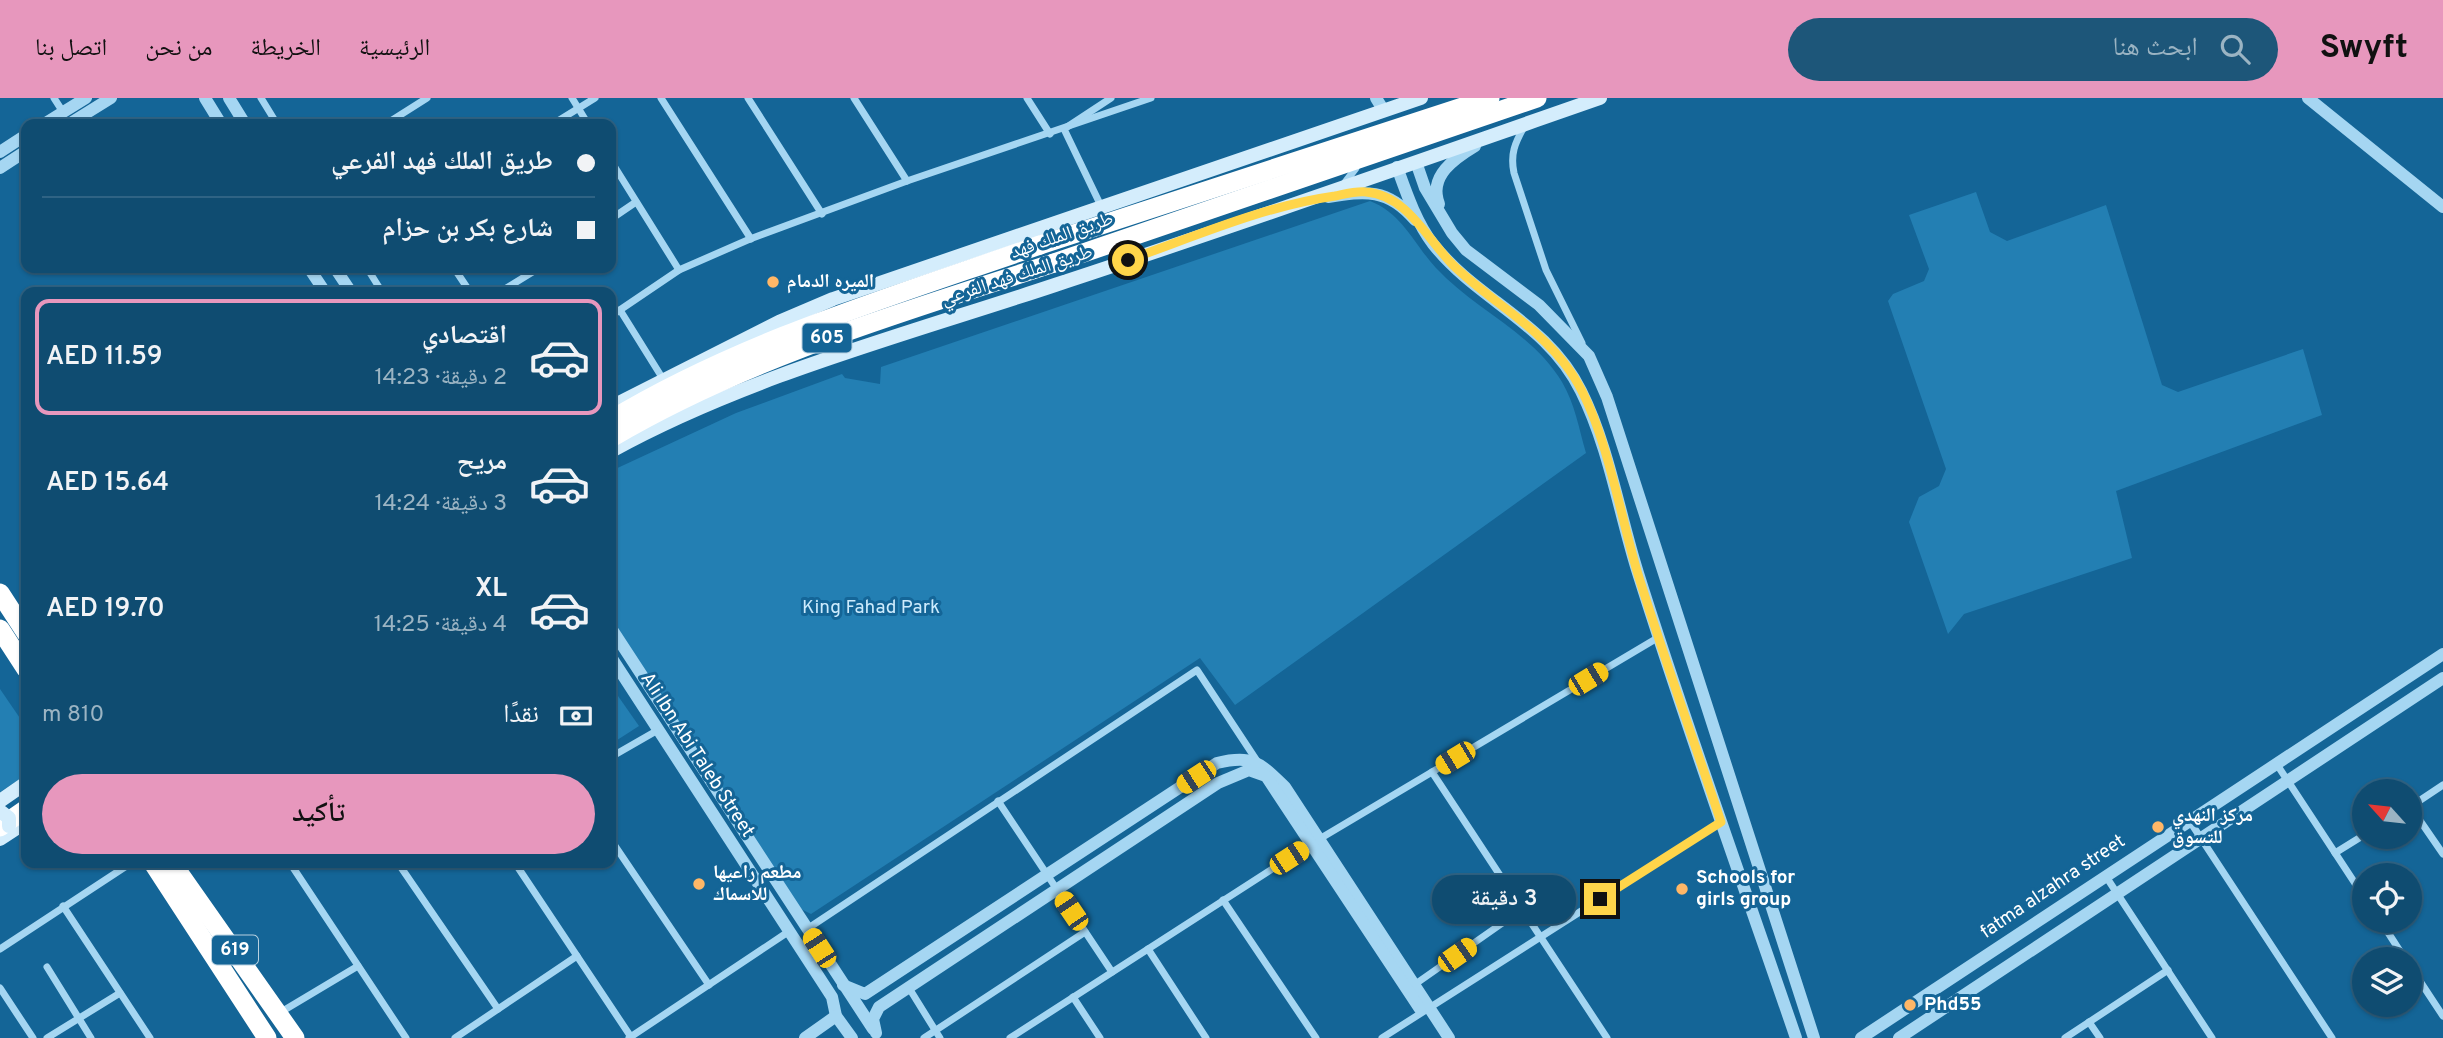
<!DOCTYPE html>
<html lang="ar">
<meta charset="utf-8">
<style>
:root{--surface:#0f4c71;--page:#1d5679;--text:#f1f3f6;--muted:#9bb4c3;--line:#2f6384;--accent:#e797bd}
body{margin:0;font-family:Overpass,"Noto Naskh Arabic",sans-serif;background:var(--page);color:var(--text);direction:rtl;height:100vh;display:flex;flex-direction:column;font-size:26px;white-space:nowrap}
*{box-sizing:border-box;margin:0}
p{font-size:23px;color:var(--muted)}
.icon{flex:none;width:38px;height:38px;fill:none;stroke:currentColor;stroke-width:2;stroke-linecap:round;stroke-linejoin:round}
.map{position:relative;flex:1;overflow:hidden;direction:ltr}
.panel{position:absolute;left:21px;top:189px;width:595px;height:581px;display:flex;flex-direction:column;background:var(--surface);border-radius:14px;box-shadow:0 2px 5px #0004,0 0 0 2px var(--line);direction:rtl}
.panel>*{flex:none}
.hud{position:absolute;left:21px;top:21px;width:595px;height:154px;border-radius:14px;box-shadow:0 2px 5px #0004,0 0 0 2px var(--line);direction:rtl;display:grid;align-content:center;height:154px;padding:0 21px;background:var(--surface)}
.needle{width:46px;rotate:297deg}
.tools{position:absolute;left:2352px;top:681px;display:grid;gap:14px}
.tools a{display:grid;place-items:center;width:70px;height:70px;border-radius:50%;background:var(--surface);box-shadow:0 2px 5px #0004,0 0 0 2px var(--line);font-size:35px}
.end{position:absolute;width:32px;height:32px;margin:-16px;border:9px solid #ffd54a;background:#111;box-shadow:0 0 0 4px #111}
.from{border-radius:50%}
.bubble{position:absolute;height:49px;border-radius:24px;background:var(--surface);box-shadow:0 2px 5px #0004,0 0 0 2px var(--line);font-size:23px;font-weight:600;line-height:49px;text-align:center;direction:rtl}
.car{position:absolute;width:21px;height:42px;margin:-21px -10px;border-radius:9px;box-shadow:0 0 5px 2px #0007;background:linear-gradient(#f5c518 24%,#345 0 40%,#f5c518 0 76%,#345 0 86%,#f5c518 0)}
.hud b{display:flex;align-items:center;gap:24px;height:66px;font-size:26px}
.hud b+b{border-top:2px solid var(--line)}
.hud i{width:18px;height:18px;background:var(--text)}
ul{padding:12px 0 0;list-style:none}
li{display:flex;align-items:center;gap:21px;height:116px;margin:0 14px 10px;padding:0 7px;border:4px solid transparent;border-radius:14px}
li div{flex:1}
li b{display:block;font-size:26px}
li em{font-style:normal;font-weight:600}
li.selected{border-color:var(--accent)}
li>.icon{width:63px;height:63px;stroke-width:1.5}
.pay{display:flex;align-items:center;gap:18px;height:77px;padding:0 21px;font-size:26px}
.pay p{margin-inline-start:auto}
.cta{display:flex;gap:14px;margin-top:auto;padding:14px 21px}
.cta a{flex:1;height:80px;border-radius:42px;background:var(--accent);color:#111;font-size:28px;font-weight:600;line-height:80px;text-align:center}
header{display:flex;align-items:center;gap:42px;box-sizing:border-box;height:98px;padding:0 35px;background:var(--accent);color:#111}
header strong{font-size:33px}
nav{display:flex;gap:38px;margin-inline-start:auto;font-size:24px}
.search{width:490px;height:63px;background:var(--page);display:flex;align-items:center;gap:18px;box-sizing:border-box;padding:0 24px;border-radius:38px;color:var(--muted);font-size:26px}
.map>svg:first-child{display:block}
</style>
<header>
<strong>Swyft</strong>
<div class="search"><svg class="icon" aria-label="search" viewBox="0 0 24 24"><circle cx="10" cy="10" r="6"/><path d="M15 15l6 6"/></svg>ابحث هنا</div>
<nav><a>الرئيسية</a><a>الخريطة</a><a>من نحن</a><a>اتصل بنا</a></nav>
</header>
<div class="map">
<svg width="2443" height="940" viewBox="0 0 2443 940">
<rect width="100%" height="100%" fill="#146597"/>
<g fill="#237fb3">
<path d="M1976 94 1990 134 2007 143 2106 107 2162 287 2178 294 2303 251 2322 317 2116 393 2132 460 1964 516 1948 536 1909 424 1919 399 1939 388 1946 371 1888 203 1893 196 1924 183 1929 171 1909 117Z"/>
<path d="M1370 103C1403 116 1413 145 1436 170 1475 212 1532 234 1562 284 1575 306 1579 331 1586 355L1235 607 1200 560 811 816 799 810 611 522V373L736 315 842 276 845 280 880 286 881 269Z"/>
<path d="M611 588 639 628 611 646Z"/>
<path d="M0 591 26 629V677L0 694Z"/>
</g>
<g fill="none" stroke-linecap="round" stroke-linejoin="round">
<g stroke="#a5d6f2" stroke-width="7">
<path d="M54 0 63 14"/>
<path d="M261 0 277 26"/>
<path d="M572 0 588 26"/>
<path d="M661 0 751 141"/>
<path d="M748 0 822 116"/>
<path d="M854 0 907 83"/>
<path d="M1027 0 1050 36"/>
<path d="M386 26 427 0"/>
<path d="M553 26 595 0"/>
<path d="M1524 29C1515 45 1510 56 1514 75L1546 172 1582 245"/>
<path d="M611 63 679 172"/>
<path d="M1343 87 1356 70V65"/>
<path d="M1101 108 1064 31 1111 0"/>
<path d="M611 121 636 104"/>
<path d="M367 170 382 194"/>
<path d="M454 170 470 194"/>
<path d="M500 194 539 170"/>
<path d="M620 212 663 281"/>
<path d="M611 218 679 172 750 141 907 83 1151 0"/>
<path d="M611 659 658 632"/>
<path d="M2276 665 2364 799"/>
<path d="M1432 674 1607 940"/>
<path d="M998 703 1112 874"/>
<path d="M2410 708 2443 756"/>
<path d="M2410 709 2443 687"/>
<path d="M2189 722 2332 940"/>
<path d="M611 742 709 887"/>
<path d="M2335 755 2364 737"/>
<path d="M290 765 406 940"/>
<path d="M398 765 498 911"/>
<path d="M515 765 631 939"/>
<path d="M2105 777 2212 940"/>
<path d="M1223 802 1316 940"/>
<path d="M63 808 150 940"/>
<path d="M2380 822 2405 861"/>
<path d="M807 831 1197 572 1257 663"/>
<path d="M0 851 131 765"/>
<path d="M1148 851 1206 940"/>
<path d="M2410 868 2443 918"/>
<path d="M47 869 91 940"/>
<path d="M1414 887 1521 812"/>
<path d="M0 890 33 940"/>
<path d="M909 890 940 940"/>
<path d="M1073 899 1100 940"/>
<path d="M281 914 358 868"/>
<path d="M2089 924 2100 940"/>
<path d="M47 940 120 895"/>
<path d="M455 940 577 858"/>
<path d="M629 940 788 834"/>
<path d="M924 940 1085 834"/>
<path d="M1010 940 1311 746 1659 539"/>
<path d="M1382 940 1721 724"/>
<path d="M2065 940 2168 872"/>
</g>
<g stroke="#a5d6f2" stroke-width="12">
<path d="M205 0 221 26"/>
<path d="M229 0 245 26"/>
<path d="M1376 0 1384 13"/>
<path d="M2308 0 2443 109"/>
<path d="M44 26 86 0"/>
<path d="M69 26 111 0"/>
<path d="M0 54 26 37"/>
<path d="M1416 64 1425 90 1452 135 1466 152 1539 207 1589 258 1607 299 1814 940"/>
<path d="M1397 69C1406 94 1416 124 1433 146 1478 203 1547 224 1581 293 1609 349 1619 415 1638 475 1687 631 1743 785 1796 940"/>
<path d="M0 70 26 53"/>
<path d="M1328 99C1365 93 1388 90 1415 122"/>
<path d="M1439 106C1428 78 1455 60 1475 48"/>
<path d="M309 170 325 194"/>
<path d="M335 170 351 194"/>
<path d="M611 530 873 931"/>
<path d="M611 559 832 899 836 918 852 940"/>
<path d="M843 887 865 896 1217 665C1253 656 1260 665 1285 689L1449 940"/>
<path d="M876 935 873 921 879 909 1218 685 1249 672 1266 678 1420 911"/>
<path d="M805 940 836 918"/>
<path d="M1861 940 2443 556"/>
<path d="M1899 940 2443 580"/>
</g>
<g stroke="#d4edfc" stroke-width="14">
<path d="M611 309 779 224 833 201 1421 0"/>
<path d="M611 353C747 278 908 236 1055 187 1238 127 1419 63 1600 0"/>
<path d="M0 703 26 685"/>
<path d="M0 741 26 724"/>
</g>
<g stroke="#fff" stroke-width="19">
<path d="M611 322C744 242 894 198 1040 147"/>
<path d="M611 340C748 259 904 214 1054 165"/>
<path d="M0 495 26 535"/>
<path d="M0 531 26 571"/>
<path d="M0 729 26 711"/>
<path d="M153 765 267 940"/>
<path d="M172 765 295 940"/>
</g>
<path stroke="#d4edfc" stroke-width="14" d="M0 713 9 720V728"/>
<g stroke="#fff" stroke-width="19">
<path d="M1040 147 1490 0"/>
<path d="M1054 165 1537 0"/>
</g>
</g>
<g fill="none" stroke-linecap="round" stroke-linejoin="round">
<path stroke="#ffd54a" stroke-width="9" d="M1128 162C1196 138 1264 108 1335 98 1345 96 1356 93 1366 94 1407 97 1427 141 1453 167 1491 204 1539 228 1570 273 1605 323 1619 413 1637 473 1663 557 1693 640 1721 724L1600 801"/>
</g>
<g fill="#ffb767" stroke="#146597" stroke-width="2.5">
<circle cx="773" cy="184" r="7"/>
<circle cx="2158" cy="729" r="7"/>
<circle cx="699" cy="786" r="7"/>
<circle cx="1682" cy="791" r="7"/>
<circle cx="1910" cy="907" r="7"/>
</g>
<g text-anchor="middle" dominant-baseline="central" stroke-width="6" stroke-linejoin="round" paint-order="stroke">
<g fill="#146597" stroke="#b8d1e0" stroke-width="2">
<rect x="802.5" y="225.5" width="49" height="29" rx="5"/>
<rect x="212" y="837.5" width="46" height="29" rx="5"/>
</g>
<g font-size="18" font-weight="bold" fill="#fff">
<text x="827" y="240">605</text>
<text x="235" y="852">619</text>
</g>
<g font-size="19" fill="#fff" stroke="#146597">
<text transform="translate(1062 138) rotate(-19)">طريق الملك فهد</text>
<text transform="translate(1017 178) rotate(-18)">طريق الملك فهد الفرعي</text>
<text transform="translate(697 657) rotate(57)">Ali Ibn Abi Taleb Street</text>
<text transform="translate(2053 789) rotate(-34)">fatma alzahra street</text>
</g>
<g font-size="19" font-weight="bold" fill="#fff" stroke="#146597" text-anchor="start">
<text x="787" y="184">الميره الدمام</text>
<text x="2172" y="718">مركز النهدي<tspan x="2172" dy="22">للتسوق</tspan></text>
<text x="713" y="775">مطعم راعيها<tspan x="713" dy="22">للاسماك</tspan></text>
<text x="1696" y="780">Schools for<tspan x="1696" dy="22">girls group</tspan></text>
<text x="1924" y="907">Phd55</text>
</g>
<g font-size="19" fill="#cdebfd" stroke="#146597">
<text x="871" y="510">King Fahad Park</text>
</g>
</g>
</svg>
<div class="tools">
<a><svg class="needle" viewBox="-14 -14 28 28"><path d="M0-13l5 13h-10z" fill="#e53935"/><path d="M0 13l5-13h-10z" fill="#9bb4c3"/></svg></a>
<a><svg class="icon" aria-label="locate" viewBox="0 0 24 24"><circle cx="12" cy="12" r="6"/><path d="M12 2v4M12 18v4M2 12h4M18 12h4"/></svg></a>
<a><svg class="icon" aria-label="layers" viewBox="0 0 24 24"><path d="M12 4l9 5-9 5-9-5zM3 14l9 5 9-5"/></svg></a>
</div>
<i class="end from" style="left:1128px;top:162px"></i>
<i class="end" style="left:1600px;top:801px"></i>
<div class="bubble" style="left:1432px;top:777px;width:144px">3 دقيقة</div>
<i class="car" style="left:1588px;top:581px;rotate:59deg"></i>
<i class="car" style="left:1455px;top:660px;rotate:239deg"></i>
<i class="car" style="left:1196px;top:679px;rotate:237deg"></i>
<i class="car" style="left:1289px;top:760px;rotate:57deg"></i>
<i class="car" style="left:1071px;top:813px;rotate:326deg"></i>
<i class="car" style="left:819px;top:850px;rotate:327deg"></i>
<i class="car" style="left:1457px;top:857px;rotate:55deg"></i>
<div class="hud">
<b><i class="from"></i>طريق الملك فهد الفرعي</b>
<b><i></i>شارع بكر بن حزام</b>
</div>
<section class="panel">
<ul>
<li class="selected"><svg class="icon" aria-label="car" viewBox="0 0 24 24"><path d="M5 17H2v-5l4-1 3-4h7l3 4 3 1v5h-3M9 17h6M6 11h13"/><circle cx="7" cy="17" r="2"/><circle cx="17" cy="17" r="2"/></svg><div><b>اقتصادي</b><p>2 دقيقة · 14:23</p></div><em>AED 11.59</em></li>
<li><svg class="icon" aria-label="car" viewBox="0 0 24 24"><path d="M5 17H2v-5l4-1 3-4h7l3 4 3 1v5h-3M9 17h6M6 11h13"/><circle cx="7" cy="17" r="2"/><circle cx="17" cy="17" r="2"/></svg><div><b>مريح</b><p>3 دقيقة · 14:24</p></div><em>AED 15.64</em></li>
<li><svg class="icon" aria-label="car" viewBox="0 0 24 24"><path d="M5 17H2v-5l4-1 3-4h7l3 4 3 1v5h-3M9 17h6M6 11h13"/><circle cx="7" cy="17" r="2"/><circle cx="17" cy="17" r="2"/></svg><div><b>XL</b><p>4 دقيقة · 14:25</p></div><em>AED 19.70</em></li>
</ul>
<div class="pay"><svg class="icon" aria-label="cash" viewBox="0 0 24 24"><path d="M3 7h18v10H3z"/><circle cx="12" cy="12" r="2"/></svg>نقدًا<p>810 m</p></div>
<div class="cta"><a>تأكيد</a></div>
</section>
</div>
